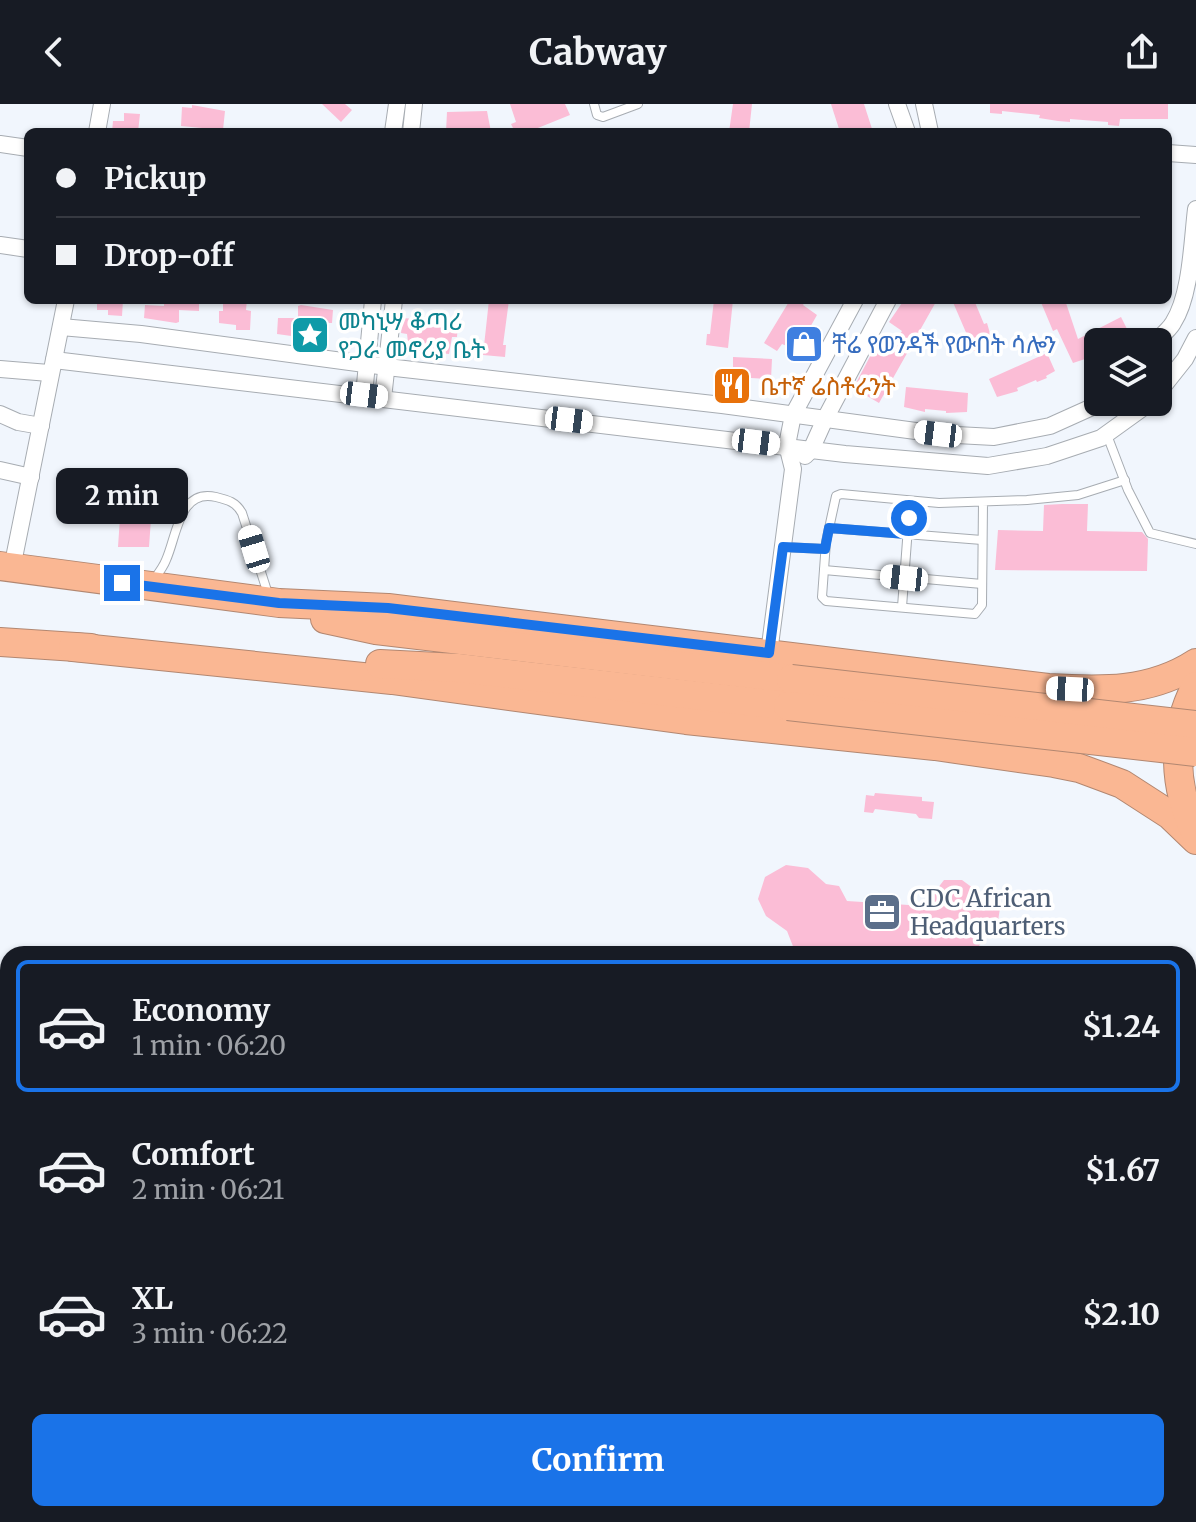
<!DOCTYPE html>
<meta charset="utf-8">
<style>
:root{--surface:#171b24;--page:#242831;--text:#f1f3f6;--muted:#9ea1a6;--line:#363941;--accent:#1a73e8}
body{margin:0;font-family:Merriweather,"Noto Sans Ethiopic",serif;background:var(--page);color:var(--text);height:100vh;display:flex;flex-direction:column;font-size:30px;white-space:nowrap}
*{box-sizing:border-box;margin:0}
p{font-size:26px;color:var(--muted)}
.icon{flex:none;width:44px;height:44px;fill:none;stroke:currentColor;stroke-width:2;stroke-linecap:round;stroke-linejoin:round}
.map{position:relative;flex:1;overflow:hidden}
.sheet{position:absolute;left:0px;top:842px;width:1196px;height:576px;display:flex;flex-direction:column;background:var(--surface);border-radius:24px 24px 0 0;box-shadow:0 2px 6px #0004}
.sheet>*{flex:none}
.guide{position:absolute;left:24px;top:24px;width:1148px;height:176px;border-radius:12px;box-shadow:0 2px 6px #0004;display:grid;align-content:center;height:176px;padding:0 32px;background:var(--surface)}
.buttons{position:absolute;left:1084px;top:224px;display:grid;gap:16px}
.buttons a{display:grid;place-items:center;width:88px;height:88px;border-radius:12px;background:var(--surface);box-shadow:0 2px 6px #0004;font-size:40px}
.end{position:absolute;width:36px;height:36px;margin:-18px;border:10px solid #1a73e8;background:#fff;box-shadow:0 0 0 4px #fff}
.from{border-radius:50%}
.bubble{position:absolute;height:56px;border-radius:12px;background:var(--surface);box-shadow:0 2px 6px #0004;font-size:26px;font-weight:700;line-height:56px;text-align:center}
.car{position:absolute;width:24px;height:48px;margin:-24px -12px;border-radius:10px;box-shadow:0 0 6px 2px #0007;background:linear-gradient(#fff 24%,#345 0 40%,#fff 0 76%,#345 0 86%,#fff 0)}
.guide b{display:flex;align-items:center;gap:28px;height:76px;font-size:30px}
.guide b+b{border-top:2px solid var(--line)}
.guide i{width:20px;height:20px;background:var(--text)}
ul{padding:14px 0 0;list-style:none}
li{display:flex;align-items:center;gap:24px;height:132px;margin:0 16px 12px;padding:0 16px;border:4px solid transparent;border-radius:12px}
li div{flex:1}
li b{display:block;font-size:30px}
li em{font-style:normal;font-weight:700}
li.on{border-color:var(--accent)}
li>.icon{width:72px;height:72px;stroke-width:1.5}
.button{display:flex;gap:16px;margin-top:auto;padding:16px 32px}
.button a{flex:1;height:92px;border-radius:12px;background:var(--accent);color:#fff;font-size:32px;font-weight:700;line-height:92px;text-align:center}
header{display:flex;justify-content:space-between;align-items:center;height:104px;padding:0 32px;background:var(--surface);font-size:36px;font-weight:700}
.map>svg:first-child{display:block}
</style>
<header><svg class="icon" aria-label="back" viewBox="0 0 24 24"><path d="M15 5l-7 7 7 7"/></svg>Cabway<svg class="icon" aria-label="share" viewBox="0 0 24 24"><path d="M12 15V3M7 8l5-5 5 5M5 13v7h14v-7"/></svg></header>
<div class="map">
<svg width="1196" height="1418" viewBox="0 0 1196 1418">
<rect width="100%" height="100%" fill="#f1f6fd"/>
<g fill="#fbbdd6">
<path d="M322 0H345L352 6 341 18Z"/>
<path d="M510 0H565L570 11 528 28H515L511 20 516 18Z"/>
<path d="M733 0H752L749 28H729Z"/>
<path d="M831 0H864L873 28H840Z"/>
<path d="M990 0H1168V15H1120L1119 22 1108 21V18L1070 15V18L1058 17 1039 14 1040 11 1002 7V10L990 9Z"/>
<path d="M192 1 225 7 223 26 181 22 182 3 192 4Z"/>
<path d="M487 7 491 28H446L447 8Z"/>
<path d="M124 9 140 10 138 28H112L113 17H124Z"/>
<path d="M97 196H123L122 212 108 211V206H97Z"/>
<path d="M164 196H199V207L179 206V218L176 219 144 214 145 201 164 202Z"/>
<path d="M223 196H247L246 206 251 207 250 226H236V221L219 219V207H223Z"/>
<path d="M489 196H509L503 241H506L505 253 483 251Z"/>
<path d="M714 196H733L728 244 706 241 707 230H710Z"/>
<path d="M790 196H806L803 201 817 211 797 246 782 240 777 247 764 239Z"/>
<path d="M904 196H937L879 299 867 292 869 288 856 279 875 243 890 248 902 227 889 218Z"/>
<path d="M952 196H974L984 220 987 219 993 240 974 247Z"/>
<path d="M1040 196H1065L1078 235 1121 213 1130 231 1116 238H1098V247L1092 250 1094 252 1073 259 1057 225 1053 227Z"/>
<path d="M301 201 333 206 332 219H317L316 233 313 235 277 230 278 214H298V202Z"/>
<path d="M403 214 458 219 457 233H452L449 250 409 246 407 230 401 229Z"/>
<path d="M1047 249 1055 267 1046 272 1047 274 1037 278 1036 276 1017 284 1018 287 997 293 989 275Z"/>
<path d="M733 253 772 255 771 275 751 274V286L748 287 719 283 717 281 718 269H733Z"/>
<path d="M906 283 968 289 967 308 946 309V307L925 305V308L904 303Z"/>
<path d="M123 369 149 371 148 401H152L149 443H118Z"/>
<path d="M1062 400H1088L1087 427 1142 428 1148 435 1147 467 995 466 998 426 1043 427 1044 401Z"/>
<path d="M875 689 922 693V697L934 698 932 715 919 714 916 710 875 705 873 709 864 708 866 691 874 692Z"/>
<path d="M786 761 808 764 826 780 839 782 847 797 924 802 944 776H962L1000 804 998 817 976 846 961 850H796L787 827 766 812 758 795 765 773Z"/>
</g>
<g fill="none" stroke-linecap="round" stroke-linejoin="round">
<g stroke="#a7acb2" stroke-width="10">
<g id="lane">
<path d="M594 0 597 11 603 13 638 0"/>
<path d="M1107 331 1128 386 1150 429 1196 440"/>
<path d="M983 398 982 501 975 510 826 497 822 493 826 438 836 392 841 390 939 399 1027 396 1078 391 1125 376"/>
<path d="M829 424 982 436"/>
<path d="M783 443 825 445"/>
<path d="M824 466 982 480"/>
<path d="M152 478C157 471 163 464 166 456 177 432 179 384 216 393 228 396 236 398 242 409L269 493"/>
<path d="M902 503 910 397"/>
</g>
</g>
<g stroke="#a7acb2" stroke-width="18">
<g id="street">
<path d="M897 0 907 28"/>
<path d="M924 0 930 28"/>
<path d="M97 28 102 0"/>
<path d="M393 28 397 0"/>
<path d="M411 28 414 0"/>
<path d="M0 40 28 44"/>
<path d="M1168 49 1196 51"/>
<path d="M0 141 28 145"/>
<path d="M61 223 141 230 387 263 722 301 938 330 994 333 1050 322 1090 304 1098 297"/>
<path d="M1155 238C1161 232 1169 226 1173 219 1191 191 1192 138 1196 105"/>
<path d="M54 256 845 350 988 362 1047 352 1101 334 1151 298"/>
<path d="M0 265 49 269"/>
<path d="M1158 289 1185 255 1196 234"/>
<path d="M364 291 373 196"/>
<path d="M383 294 394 196"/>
<path d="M0 310 18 318 41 322"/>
<path d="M805 352 811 346 825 315 888 196"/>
<path d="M0 366 31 373"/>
<path d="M12 464 66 196"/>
<path d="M769 549 793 365 787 341 793 311 855 196"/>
<path d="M682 1414 684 1418"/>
<path d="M2 1418 3 1415"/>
</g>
</g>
<g stroke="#b28771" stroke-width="30">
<g id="highway">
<path d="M0 462 279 499 388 504 1048 584C1101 587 1150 589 1196 559"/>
<path d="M325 515 376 526 791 575"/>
<path d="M0 538 91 544"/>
<path d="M73 543 392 576 686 616 935 642 1054 659 1079 664 1122 680 1170 711 1196 736"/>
<path d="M380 560 458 564 788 602"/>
<path d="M1196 582C1171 630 1173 682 1196 730"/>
</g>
</g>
<use href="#lane" stroke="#fff" stroke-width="8"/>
<use href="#street" stroke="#fff" stroke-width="16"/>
<use href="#highway" stroke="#fab793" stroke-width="28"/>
<g stroke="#b28771" stroke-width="30" stroke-linecap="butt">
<g id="highway-bridge">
<path d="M791 575 1196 621"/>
<path d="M788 602 1196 648"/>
</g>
</g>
<use href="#highway-bridge" stroke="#fab793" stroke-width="28"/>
</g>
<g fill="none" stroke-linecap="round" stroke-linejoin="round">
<path stroke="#1a73e8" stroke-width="10" d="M122 479 279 499 388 504 769 549 783 443 825 445 829 424 907 430 909 414"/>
</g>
<defs>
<g id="sight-square" transform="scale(2)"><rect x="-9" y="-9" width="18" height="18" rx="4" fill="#0f9aa8" stroke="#fff"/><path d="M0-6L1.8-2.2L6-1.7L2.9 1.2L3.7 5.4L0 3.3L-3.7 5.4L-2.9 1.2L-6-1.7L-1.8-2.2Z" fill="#fff"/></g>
<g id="shop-square" transform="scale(2)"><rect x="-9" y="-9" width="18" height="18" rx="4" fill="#3f7fe0" stroke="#fff"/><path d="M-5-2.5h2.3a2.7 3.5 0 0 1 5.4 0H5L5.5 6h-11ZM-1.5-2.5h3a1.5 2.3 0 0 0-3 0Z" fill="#fff"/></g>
<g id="restaurant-square" transform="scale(2)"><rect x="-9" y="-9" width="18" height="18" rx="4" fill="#e8710a" stroke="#fff"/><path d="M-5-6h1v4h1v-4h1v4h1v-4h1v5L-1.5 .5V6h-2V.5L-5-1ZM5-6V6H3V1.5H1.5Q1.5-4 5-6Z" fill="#fff"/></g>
<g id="office-square" transform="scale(2)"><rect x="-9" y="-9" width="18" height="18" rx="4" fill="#5c6f8a" stroke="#fff"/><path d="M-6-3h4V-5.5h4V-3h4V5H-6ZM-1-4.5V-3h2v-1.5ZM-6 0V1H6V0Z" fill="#fff"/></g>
</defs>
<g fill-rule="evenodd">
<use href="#sight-square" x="310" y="231"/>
<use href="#shop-square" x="804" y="240"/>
<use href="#restaurant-square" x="732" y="282"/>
<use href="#office-square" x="882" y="808"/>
</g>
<g text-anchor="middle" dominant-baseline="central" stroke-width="7" stroke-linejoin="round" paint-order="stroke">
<g font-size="24" fill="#0d838f" stroke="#fff" text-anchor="start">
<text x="338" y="217">መካኒሣ ቆጣሪ<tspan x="338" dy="28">የጋራ መኖሪያ ቤት</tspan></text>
</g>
<g font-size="24" fill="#366cbe" stroke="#fff" text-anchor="start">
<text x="832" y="240">ቸሬ የወንዳች የውበት ሳሎን</text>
</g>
<g font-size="24" fill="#c56008" stroke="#fff" text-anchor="start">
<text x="760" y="282">ቤተኛ ሬስቶራንት</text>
</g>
<g font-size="24" fill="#4e5e75" stroke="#fff" text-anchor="start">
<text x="910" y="794">CDC African<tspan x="910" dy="28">Headquarters</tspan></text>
</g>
</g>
</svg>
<div class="buttons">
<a><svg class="icon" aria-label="layers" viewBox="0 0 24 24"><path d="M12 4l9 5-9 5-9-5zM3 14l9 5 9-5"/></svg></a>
</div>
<i class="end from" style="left:909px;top:414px"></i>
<i class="end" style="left:122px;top:479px"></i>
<div class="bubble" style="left:56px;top:364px;width:132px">2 min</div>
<i class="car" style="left:364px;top:291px;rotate:97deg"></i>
<i class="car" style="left:569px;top:316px;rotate:97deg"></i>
<i class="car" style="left:938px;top:330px;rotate:277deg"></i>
<i class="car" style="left:756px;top:338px;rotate:97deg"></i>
<i class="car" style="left:254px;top:445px;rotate:343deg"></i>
<i class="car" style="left:904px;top:474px;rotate:276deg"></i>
<i class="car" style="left:1070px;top:585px;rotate:273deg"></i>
<div class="guide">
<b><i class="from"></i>Pickup</b>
<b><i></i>Drop-off</b>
</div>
<section class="sheet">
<ul>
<li class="on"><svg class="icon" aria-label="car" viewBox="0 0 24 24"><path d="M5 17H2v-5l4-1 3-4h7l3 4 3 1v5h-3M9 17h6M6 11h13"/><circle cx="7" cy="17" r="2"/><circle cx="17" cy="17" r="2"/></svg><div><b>Economy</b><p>1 min · 06:20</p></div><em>$1.24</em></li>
<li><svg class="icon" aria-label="car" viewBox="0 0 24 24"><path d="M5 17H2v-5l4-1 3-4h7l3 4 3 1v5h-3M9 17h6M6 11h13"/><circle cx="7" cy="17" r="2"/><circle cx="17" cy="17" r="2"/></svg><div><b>Comfort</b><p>2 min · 06:21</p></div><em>$1.67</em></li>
<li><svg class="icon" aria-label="car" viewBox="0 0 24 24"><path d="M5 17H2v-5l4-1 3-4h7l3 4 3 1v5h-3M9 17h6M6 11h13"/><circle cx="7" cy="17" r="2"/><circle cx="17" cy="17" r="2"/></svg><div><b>XL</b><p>3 min · 06:22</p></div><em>$2.10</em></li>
</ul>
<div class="button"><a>Confirm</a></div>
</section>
</div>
